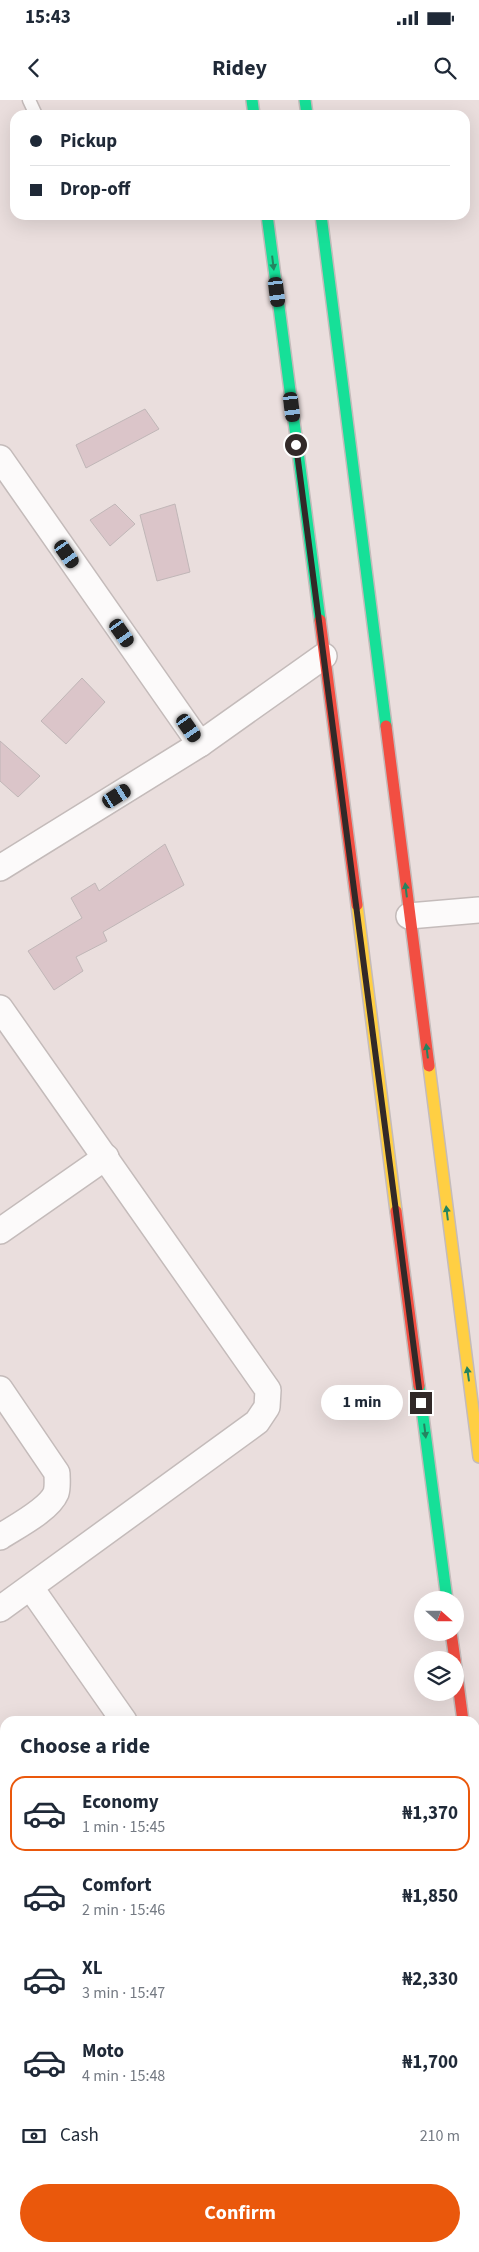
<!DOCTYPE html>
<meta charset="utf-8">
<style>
:root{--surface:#fff;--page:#f6f6f7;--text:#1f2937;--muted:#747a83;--line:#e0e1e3;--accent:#ea580c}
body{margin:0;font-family:"Source Sans 3",sans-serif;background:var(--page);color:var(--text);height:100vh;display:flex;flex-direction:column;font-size:19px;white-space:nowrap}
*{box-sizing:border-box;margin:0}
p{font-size:16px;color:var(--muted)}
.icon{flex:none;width:28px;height:28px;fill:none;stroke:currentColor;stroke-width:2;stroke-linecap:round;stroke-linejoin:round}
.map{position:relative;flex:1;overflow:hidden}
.drawer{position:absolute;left:0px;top:1616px;width:480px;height:536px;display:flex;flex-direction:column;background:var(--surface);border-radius:15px 15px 0 0;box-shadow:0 5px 20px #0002}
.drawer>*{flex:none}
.top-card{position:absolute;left:10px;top:10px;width:460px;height:110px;border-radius:15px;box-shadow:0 5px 20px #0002;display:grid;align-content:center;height:110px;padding:0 20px;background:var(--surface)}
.needle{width:32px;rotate:111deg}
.buttons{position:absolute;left:414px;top:1491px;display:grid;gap:10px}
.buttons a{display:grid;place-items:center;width:50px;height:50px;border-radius:50%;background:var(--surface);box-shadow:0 5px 20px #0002;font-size:25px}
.end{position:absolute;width:22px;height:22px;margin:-11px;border:6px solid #322928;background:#fff;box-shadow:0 0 0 2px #fff}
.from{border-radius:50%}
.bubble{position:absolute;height:35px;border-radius:18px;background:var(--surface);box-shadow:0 5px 20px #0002;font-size:16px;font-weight:700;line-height:35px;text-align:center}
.car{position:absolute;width:15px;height:30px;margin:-15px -8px;border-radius:6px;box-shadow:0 0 4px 1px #0007;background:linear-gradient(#222 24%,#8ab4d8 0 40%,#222 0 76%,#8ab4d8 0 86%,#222 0)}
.top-card b{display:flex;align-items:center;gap:18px;height:48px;font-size:19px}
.top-card b+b{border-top:1px solid var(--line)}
.top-card i{width:12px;height:12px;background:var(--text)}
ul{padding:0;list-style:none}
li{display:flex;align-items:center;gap:15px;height:75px;margin:0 10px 8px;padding:0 10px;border:2px solid transparent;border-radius:15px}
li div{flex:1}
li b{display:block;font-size:19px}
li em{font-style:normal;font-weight:700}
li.active{border-color:var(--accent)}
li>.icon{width:45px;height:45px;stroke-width:1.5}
h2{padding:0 20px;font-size:22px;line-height:60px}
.pay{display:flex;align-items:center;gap:12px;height:55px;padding:0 20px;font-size:19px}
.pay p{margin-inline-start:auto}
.cta{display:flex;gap:10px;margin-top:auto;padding:10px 20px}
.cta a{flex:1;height:58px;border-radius:30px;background:var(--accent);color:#fff;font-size:20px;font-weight:700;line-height:58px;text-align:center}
.status{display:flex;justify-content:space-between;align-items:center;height:35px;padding:0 25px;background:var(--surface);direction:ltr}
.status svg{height:14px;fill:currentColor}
header{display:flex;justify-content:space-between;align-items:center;height:65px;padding:0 20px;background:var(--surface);font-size:22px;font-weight:700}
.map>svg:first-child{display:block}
</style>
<div class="status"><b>15:43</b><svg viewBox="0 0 49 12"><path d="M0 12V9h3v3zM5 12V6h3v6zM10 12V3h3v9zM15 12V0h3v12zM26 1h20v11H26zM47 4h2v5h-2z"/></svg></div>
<header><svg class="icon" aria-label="back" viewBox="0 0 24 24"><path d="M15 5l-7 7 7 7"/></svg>Ridey<svg class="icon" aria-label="search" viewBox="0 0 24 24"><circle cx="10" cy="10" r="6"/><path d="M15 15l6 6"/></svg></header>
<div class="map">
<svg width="479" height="2152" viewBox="0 0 479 2152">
<rect width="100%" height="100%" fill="#eadedd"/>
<g fill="#dbc5c9" stroke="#c0b6b7">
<path d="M145 309 159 329 86 368 76 345Z"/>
<path d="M115 404 135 424 110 446 90 420Z"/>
<path d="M175 404 190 472 157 481 140 415Z"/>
<path d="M82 578 105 602 66 644 41 621Z"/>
<path d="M0 641 40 676 18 697 0 681Z"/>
<path d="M165 744 184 785 103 832 107 841 76 857 83 871 54 890 28 851 82 818 71 798 95 783 99 791Z"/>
</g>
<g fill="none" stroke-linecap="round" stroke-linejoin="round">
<g stroke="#c4bbba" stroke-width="15">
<path id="lane" d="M29 0 36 15"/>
</g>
<g stroke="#c4bbba" stroke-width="28">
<g id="street">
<path d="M0 358 200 644"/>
<path d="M0 768 200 644 324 556"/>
<path d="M409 816 479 810"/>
<path d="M0 908 268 1290 267 1307 257 1322 0 1509"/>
<path d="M0 1131 106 1057"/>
<path d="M0 1289 57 1373C57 1380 58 1387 56 1393 49 1410 15 1427 0 1437"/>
<path d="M31 1488 124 1621"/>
<path d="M0 1966 5 1973"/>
</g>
</g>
<g stroke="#c4bbba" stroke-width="14">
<g id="fast">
<path d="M252 0 254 15"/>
<path d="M305 0 307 15"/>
<path d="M267 115 320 520"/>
<path d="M321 115 386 626"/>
<path d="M419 1286 447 1500"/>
</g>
</g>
<g stroke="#c4bbba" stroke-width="14">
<g id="slow">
<path d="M357 805 396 1111"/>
<path d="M429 966 479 1357"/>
<path d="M475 1711 479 1734"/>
</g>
</g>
<g stroke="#c4bbba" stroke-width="14">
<g id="jam">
<path d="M320 520 357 805"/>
<path d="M386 626 429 966"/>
<path d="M396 1111 419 1286"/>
<path d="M451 1532 455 1560"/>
<path d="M455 1561 463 1621"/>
</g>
</g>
<use href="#lane" stroke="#fcfafa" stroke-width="12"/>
<use href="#street" stroke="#fcfafa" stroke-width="25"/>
<use href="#fast" stroke="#16e098" stroke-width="11"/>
<use href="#slow" stroke="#ffcf43" stroke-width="11"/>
<use href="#jam" stroke="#f24e42" stroke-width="11"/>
</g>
<defs><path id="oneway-solid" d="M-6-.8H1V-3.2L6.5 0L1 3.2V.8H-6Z" transform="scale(1.25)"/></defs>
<g fill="#248460">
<use href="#oneway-solid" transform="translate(273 163) rotate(83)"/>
<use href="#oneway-solid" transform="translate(406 790) rotate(-97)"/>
<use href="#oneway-solid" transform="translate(427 951) rotate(-97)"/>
<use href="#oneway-solid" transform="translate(447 1113) rotate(-97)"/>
<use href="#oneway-solid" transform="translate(468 1274) rotate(-98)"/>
<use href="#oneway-solid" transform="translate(425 1331) rotate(83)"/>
</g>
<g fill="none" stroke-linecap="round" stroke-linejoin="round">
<path stroke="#322928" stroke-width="6" d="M296 345 421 1303"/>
</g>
</svg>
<div class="buttons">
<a><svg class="needle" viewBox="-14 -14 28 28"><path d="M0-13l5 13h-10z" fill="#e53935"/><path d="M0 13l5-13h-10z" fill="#747a83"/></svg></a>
<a><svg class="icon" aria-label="layers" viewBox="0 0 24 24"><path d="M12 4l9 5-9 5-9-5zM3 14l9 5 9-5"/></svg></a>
</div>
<i class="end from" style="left:296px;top:345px"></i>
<i class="end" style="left:421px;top:1303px"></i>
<div class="bubble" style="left:321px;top:1285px;width:82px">1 min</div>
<i class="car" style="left:277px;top:192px;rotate:173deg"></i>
<i class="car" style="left:292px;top:307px;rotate:173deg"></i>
<i class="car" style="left:67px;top:454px;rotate:145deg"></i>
<i class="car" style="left:122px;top:533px;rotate:145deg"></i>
<i class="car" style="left:189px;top:628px;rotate:145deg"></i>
<i class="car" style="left:117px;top:696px;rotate:58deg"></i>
<div class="top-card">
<b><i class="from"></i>Pickup</b>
<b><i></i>Drop-off</b>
</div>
<section class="drawer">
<h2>Choose a ride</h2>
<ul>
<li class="active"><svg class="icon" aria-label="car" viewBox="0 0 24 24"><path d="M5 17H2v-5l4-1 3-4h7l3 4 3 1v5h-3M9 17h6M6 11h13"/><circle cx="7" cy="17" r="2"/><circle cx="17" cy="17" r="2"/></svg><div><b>Economy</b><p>1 min · 15:45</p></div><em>₦1,370</em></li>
<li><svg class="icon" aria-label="car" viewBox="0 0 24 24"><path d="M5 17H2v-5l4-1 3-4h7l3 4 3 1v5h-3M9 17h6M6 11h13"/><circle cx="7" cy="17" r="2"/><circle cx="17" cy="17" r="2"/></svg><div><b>Comfort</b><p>2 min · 15:46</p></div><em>₦1,850</em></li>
<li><svg class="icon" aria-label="car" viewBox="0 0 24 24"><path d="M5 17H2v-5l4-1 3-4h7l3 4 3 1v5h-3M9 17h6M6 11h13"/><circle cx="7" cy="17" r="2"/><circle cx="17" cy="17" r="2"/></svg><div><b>XL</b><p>3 min · 15:47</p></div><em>₦2,330</em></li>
<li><svg class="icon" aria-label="car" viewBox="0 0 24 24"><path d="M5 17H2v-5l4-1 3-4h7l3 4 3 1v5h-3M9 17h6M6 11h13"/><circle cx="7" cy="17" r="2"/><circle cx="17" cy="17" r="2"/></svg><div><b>Moto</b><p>4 min · 15:48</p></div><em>₦1,700</em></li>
</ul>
<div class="pay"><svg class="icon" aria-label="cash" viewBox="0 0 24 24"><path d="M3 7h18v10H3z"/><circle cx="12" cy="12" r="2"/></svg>Cash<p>210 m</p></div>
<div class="cta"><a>Confirm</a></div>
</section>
</div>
